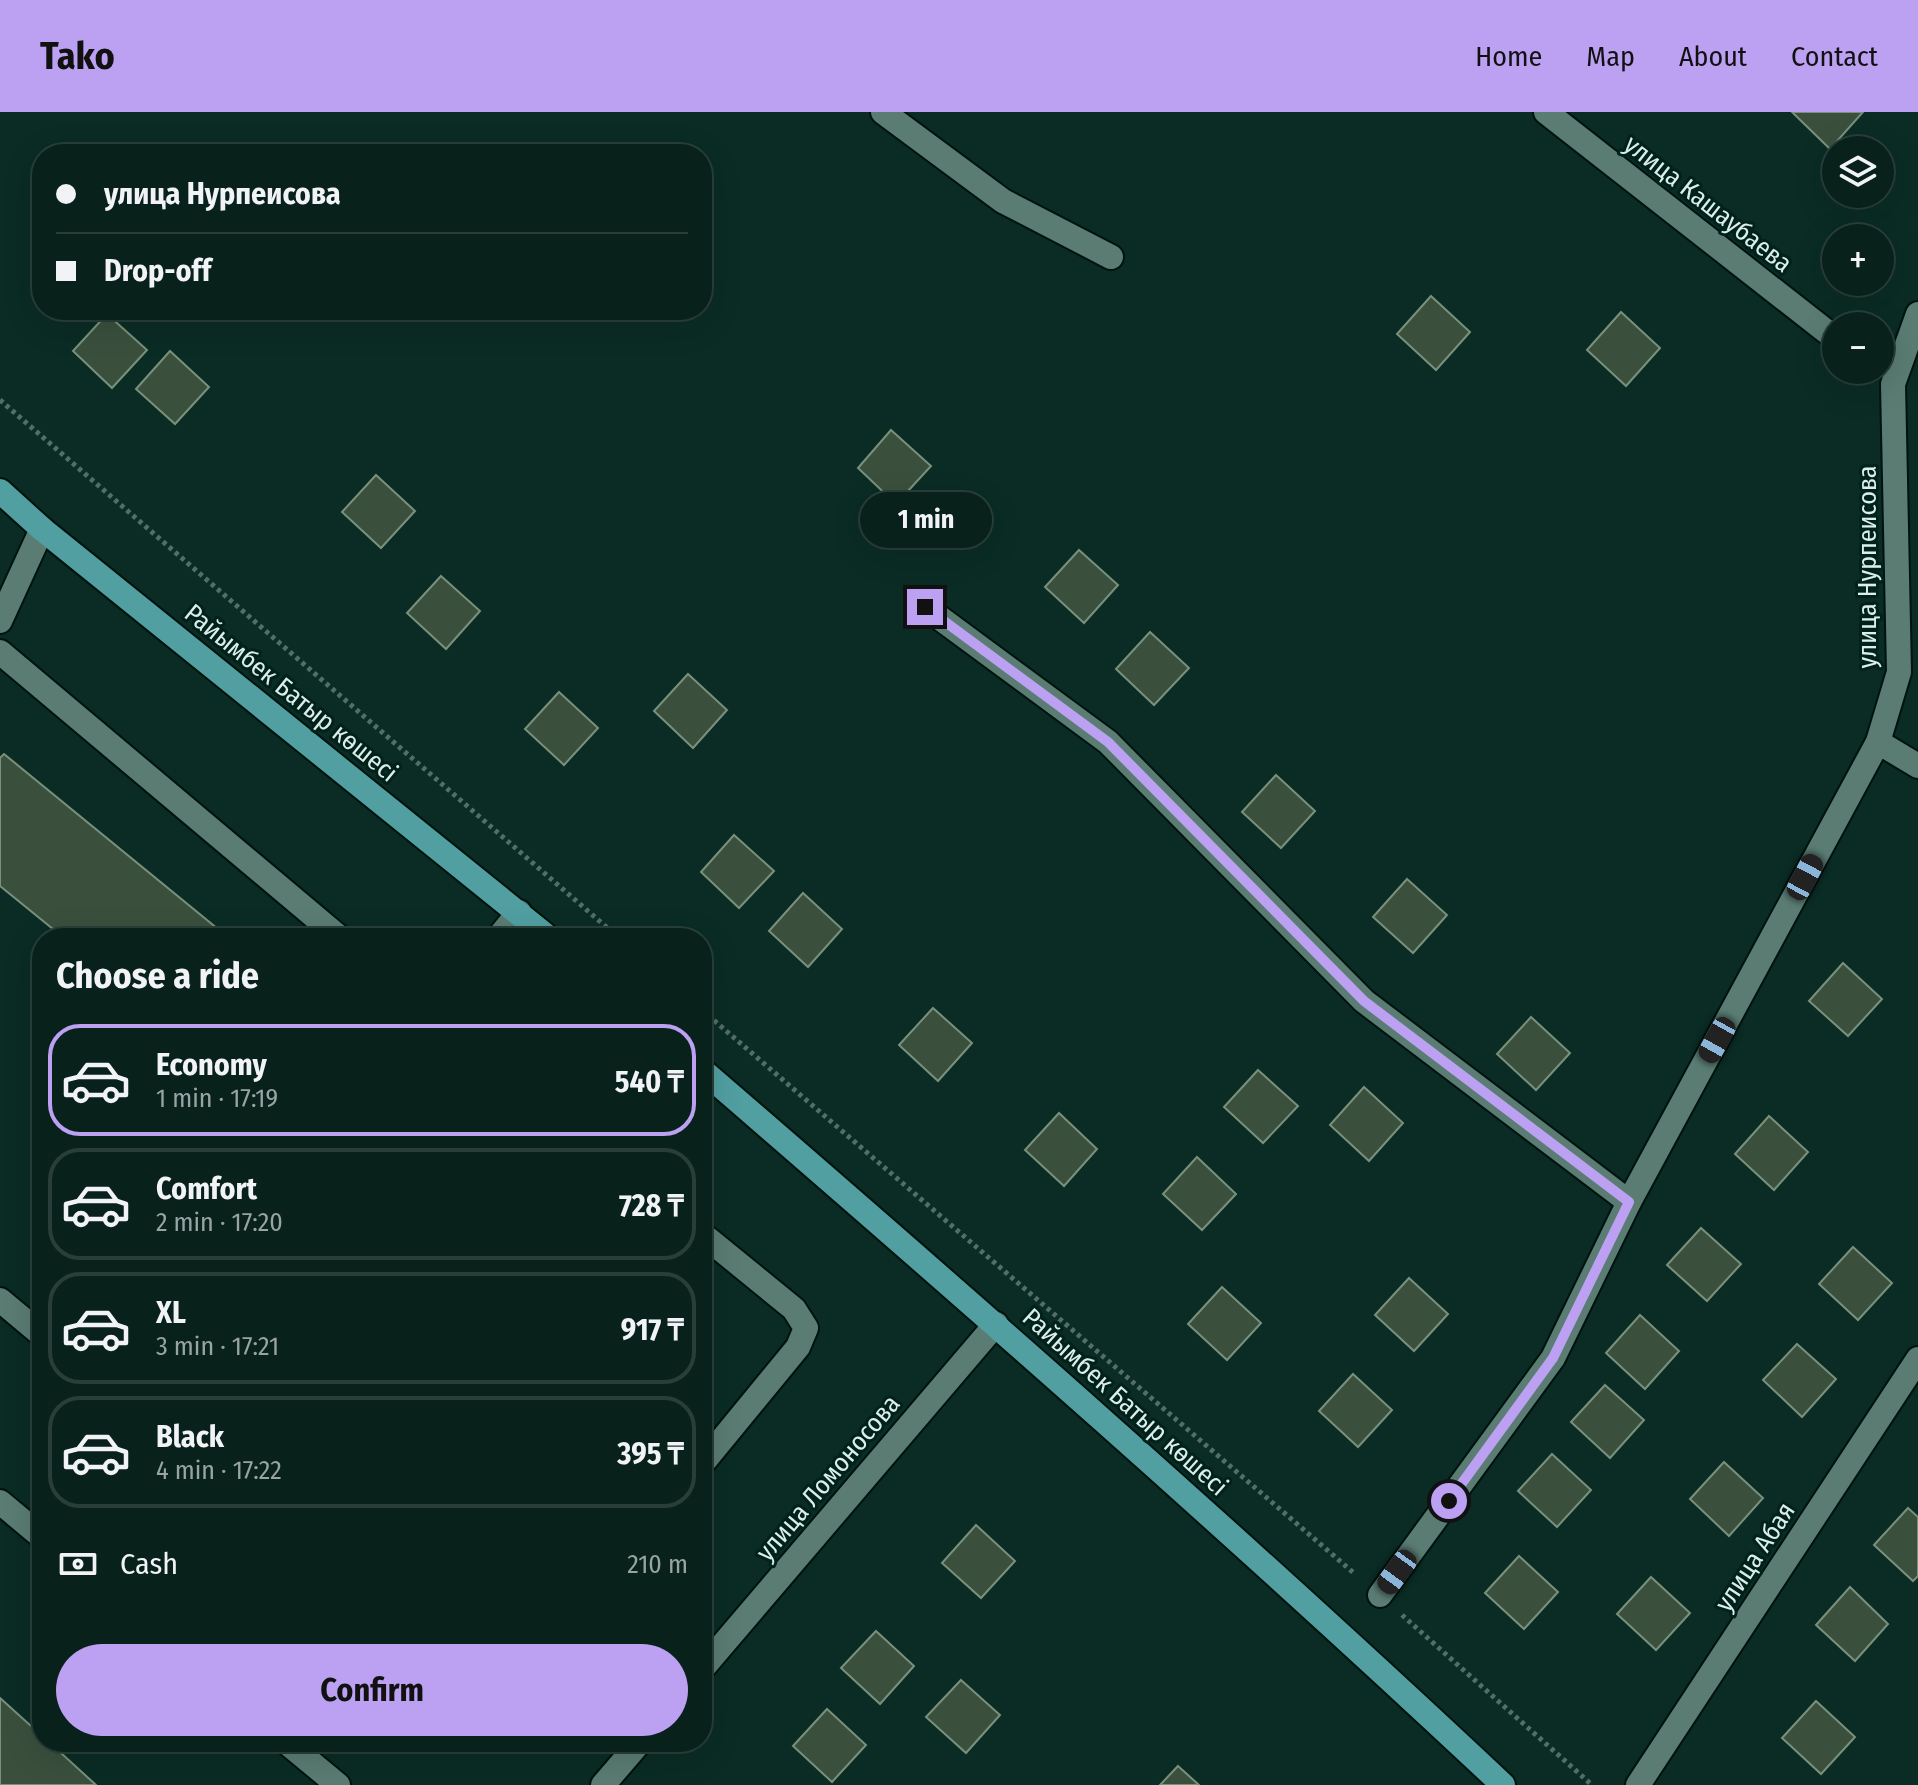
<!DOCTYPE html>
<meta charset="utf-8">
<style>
:root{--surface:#08211b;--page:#162e28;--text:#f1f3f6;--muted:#98a3a3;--line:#293e3a;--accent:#bca0f2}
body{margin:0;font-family:"Fira Sans Condensed",sans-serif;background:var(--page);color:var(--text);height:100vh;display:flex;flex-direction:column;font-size:30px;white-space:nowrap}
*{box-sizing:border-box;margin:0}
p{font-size:26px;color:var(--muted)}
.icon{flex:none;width:44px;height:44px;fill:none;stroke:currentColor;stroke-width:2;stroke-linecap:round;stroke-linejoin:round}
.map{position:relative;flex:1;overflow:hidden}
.drawer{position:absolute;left:32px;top:816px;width:680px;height:824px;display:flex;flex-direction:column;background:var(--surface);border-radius:32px;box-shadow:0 8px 32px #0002,0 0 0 2px var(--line)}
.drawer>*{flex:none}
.guide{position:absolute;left:32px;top:32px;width:680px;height:176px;border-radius:32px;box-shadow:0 8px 32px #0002,0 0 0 2px var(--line);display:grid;align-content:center;height:176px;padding:0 24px;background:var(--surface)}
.fabs{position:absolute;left:1822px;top:24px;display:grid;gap:16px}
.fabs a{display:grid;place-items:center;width:72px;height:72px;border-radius:50%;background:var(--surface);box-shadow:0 8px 32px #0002,0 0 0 2px var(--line);font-size:40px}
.end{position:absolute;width:36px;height:36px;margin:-18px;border:10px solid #bca0f2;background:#111;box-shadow:0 0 0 4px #111}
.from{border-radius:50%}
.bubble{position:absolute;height:56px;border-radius:28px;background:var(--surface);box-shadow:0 8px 32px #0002,0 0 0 2px var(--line);font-size:26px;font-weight:700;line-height:56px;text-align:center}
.car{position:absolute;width:24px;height:48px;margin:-24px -12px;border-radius:10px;box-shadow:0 0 6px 2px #0007;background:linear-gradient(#222 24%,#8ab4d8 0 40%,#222 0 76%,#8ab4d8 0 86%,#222 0)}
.guide b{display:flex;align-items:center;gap:28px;height:76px;font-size:30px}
.guide b+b{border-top:2px solid var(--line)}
.guide i{width:20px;height:20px;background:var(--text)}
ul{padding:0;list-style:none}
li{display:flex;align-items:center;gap:24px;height:112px;margin:0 16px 12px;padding:0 8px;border:4px solid var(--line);border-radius:32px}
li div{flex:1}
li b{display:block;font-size:30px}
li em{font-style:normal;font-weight:700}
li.current{border-color:var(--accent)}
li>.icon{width:72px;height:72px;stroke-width:1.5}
h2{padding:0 24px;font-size:36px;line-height:96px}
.pay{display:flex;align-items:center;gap:20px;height:88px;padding:0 24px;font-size:30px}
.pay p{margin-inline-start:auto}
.button{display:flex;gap:16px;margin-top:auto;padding:16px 24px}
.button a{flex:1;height:92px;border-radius:48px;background:var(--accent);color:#111;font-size:32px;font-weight:700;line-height:92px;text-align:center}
header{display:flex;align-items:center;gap:48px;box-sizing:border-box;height:112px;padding:0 40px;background:var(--accent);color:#111}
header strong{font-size:38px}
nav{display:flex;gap:44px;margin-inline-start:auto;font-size:28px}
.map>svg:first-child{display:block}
</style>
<header>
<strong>Tako</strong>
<nav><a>Home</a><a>Map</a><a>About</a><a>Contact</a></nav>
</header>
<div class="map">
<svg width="1918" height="1673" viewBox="0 0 1918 1673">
<rect width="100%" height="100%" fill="#0a2c24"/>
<g fill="#3a503d" stroke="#79917c" stroke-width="2">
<path d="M1792 0H1863L1830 37Z"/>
<path d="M1431 184 1470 220 1436 258 1397 222Z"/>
<path d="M1621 200 1660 236 1626 274 1587 238Z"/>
<path d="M107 202 147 238 112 276 73 239Z"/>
<path d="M170 239 209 275 175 312 136 277Z"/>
<path d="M891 318 931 354 896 392 858 356Z"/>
<path d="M376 363 415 399 381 436 342 400Z"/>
<path d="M1079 438 1118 473 1084 511 1045 475Z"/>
<path d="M441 464 480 499 446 537 407 501Z"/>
<path d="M1150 520 1189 556 1154 593 1116 557Z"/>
<path d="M688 562 727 598 693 636 654 599Z"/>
<path d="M559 580 598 616 564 653 525 617Z"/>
<path d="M4 642 229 826H64L0 774V646Z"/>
<path d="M1276 663 1315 699 1281 736 1242 700Z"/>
<path d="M734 723 774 759 739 796 701 760Z"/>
<path d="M1407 767 1447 803 1413 841 1373 805Z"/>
<path d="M803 781 842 817 808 855 769 819Z"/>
<path d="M1843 851 1882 887 1848 924 1809 889Z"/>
<path d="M933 896 972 931 938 969 899 933Z"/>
<path d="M1531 905 1570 941 1536 978 1497 942Z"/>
<path d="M1258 958 1298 994 1263 1031 1224 995Z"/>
<path d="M1364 975 1403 1011 1369 1049 1330 1013Z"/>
<path d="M1059 1001 1097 1037 1064 1074 1025 1038Z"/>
<path d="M1769 1004 1808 1040 1774 1078 1735 1042Z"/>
<path d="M1197 1045 1236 1082 1202 1118 1163 1082Z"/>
<path d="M1701 1116 1741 1152 1707 1189 1667 1153Z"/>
<path d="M1853 1135 1892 1171 1858 1208 1819 1172Z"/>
<path d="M1409 1166 1448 1202 1414 1239 1375 1203Z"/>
<path d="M1222 1175 1261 1211 1227 1248 1188 1212Z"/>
<path d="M1640 1203 1679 1239 1645 1277 1606 1241Z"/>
<path d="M1797 1232 1836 1267 1802 1305 1763 1268Z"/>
<path d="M1353 1262 1392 1298 1358 1335 1319 1299Z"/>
<path d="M1605 1273 1644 1308 1610 1346 1571 1310Z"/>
<path d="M1552 1342 1591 1378 1557 1415 1518 1379Z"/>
<path d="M1724 1350 1763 1386 1729 1424 1690 1387Z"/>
<path d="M1908 1396 1918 1405V1464L1913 1469 1874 1433Z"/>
<path d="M976 1413 1015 1449 981 1486 942 1451Z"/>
<path d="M1519 1444 1558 1480 1524 1517 1485 1481Z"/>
<path d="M1651 1465 1690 1501 1656 1538 1617 1502Z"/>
<path d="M1850 1475 1888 1512 1855 1549 1816 1513Z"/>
<path d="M876 1519 914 1554 880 1592 841 1556Z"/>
<path d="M961 1568 1000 1603 966 1641 926 1605Z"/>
<path d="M0 1586 42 1624V1630H49L96 1673H0Z"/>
<path d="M1816 1589 1855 1625 1821 1662 1782 1626Z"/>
<path d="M827 1597 866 1633 832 1670 793 1634Z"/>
<path d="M1178 1654 1199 1673H1160Z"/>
</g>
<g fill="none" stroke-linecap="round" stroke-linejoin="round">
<g stroke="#00130e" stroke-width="28">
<g id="minor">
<path d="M883 0 1003 89 1111 145"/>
<path d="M1546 0 1836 227"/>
<path d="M925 495 1108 630 1364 889 1629 1090"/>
<path d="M0 509 42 417"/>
<path d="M0 540 340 826"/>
<path d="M1878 630 1918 654"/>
<path d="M498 826 519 800"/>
<path d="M702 1122 794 1197 806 1216 798 1235 702 1352"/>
<path d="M0 1188 42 1223"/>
<path d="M0 1390 42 1425"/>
<path d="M1380 1483 1553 1246 1629 1090 1878 630 1899 560 1893 272 1918 202"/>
<path d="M702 1557 996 1212"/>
<path d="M286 1630 338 1673"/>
<path d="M603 1673 640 1630"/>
<path d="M1638 1673 1918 1247"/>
</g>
</g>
<g stroke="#00130e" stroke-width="28">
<g id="major">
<path d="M0 379 42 417 549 826"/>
<path d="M702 958C973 1192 1242 1428 1503 1673"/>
</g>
</g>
<g stroke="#526e67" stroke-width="5" stroke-dasharray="4 4" stroke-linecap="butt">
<path d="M0 288 619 826"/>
<path d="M702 898 1355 1462"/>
<path d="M1402 1503 1592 1673"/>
</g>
<use href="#minor" stroke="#5a7c73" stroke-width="24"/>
<use href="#major" stroke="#519fa1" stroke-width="24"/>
</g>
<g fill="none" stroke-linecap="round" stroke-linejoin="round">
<path stroke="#bca0f2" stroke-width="10" d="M925 495 1108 630 1364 889 1629 1090 1553 1246 1449 1389"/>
</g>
<g text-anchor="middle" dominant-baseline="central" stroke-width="6" stroke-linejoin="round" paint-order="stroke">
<g font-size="26" fill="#dceee9" stroke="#01221b">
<text transform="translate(1708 92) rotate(38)">улица Кашаубаева</text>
<text transform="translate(1867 455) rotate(-90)">улица Нурпеисова</text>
<text transform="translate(291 581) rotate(39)">Райымбек Батыр көшесі</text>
<text transform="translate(1125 1290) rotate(42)">Райымбек Батыр көшесі</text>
<text transform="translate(828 1366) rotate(-50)">улица Ломоносова</text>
<text transform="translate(1755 1445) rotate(-57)">улица Абая</text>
</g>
</g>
</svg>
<div class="fabs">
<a><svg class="icon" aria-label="layers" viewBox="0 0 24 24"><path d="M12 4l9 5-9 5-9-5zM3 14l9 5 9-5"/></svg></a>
<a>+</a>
<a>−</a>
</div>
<i class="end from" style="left:1449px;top:1389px"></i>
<i class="end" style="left:925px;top:495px"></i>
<div class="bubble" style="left:860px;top:380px;width:132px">1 min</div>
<i class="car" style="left:1805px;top:765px;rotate:28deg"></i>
<i class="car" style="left:1717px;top:928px;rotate:209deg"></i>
<i class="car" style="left:1397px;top:1460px;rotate:216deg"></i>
<div class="guide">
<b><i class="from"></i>улица Нурпеисова</b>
<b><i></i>Drop-off</b>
</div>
<section class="drawer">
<h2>Choose a ride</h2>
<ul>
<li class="current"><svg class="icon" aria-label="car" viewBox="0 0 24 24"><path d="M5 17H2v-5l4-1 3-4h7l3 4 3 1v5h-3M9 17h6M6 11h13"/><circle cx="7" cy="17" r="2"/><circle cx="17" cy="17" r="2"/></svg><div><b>Economy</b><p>1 min · 17:19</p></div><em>540 ₸</em></li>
<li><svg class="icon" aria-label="car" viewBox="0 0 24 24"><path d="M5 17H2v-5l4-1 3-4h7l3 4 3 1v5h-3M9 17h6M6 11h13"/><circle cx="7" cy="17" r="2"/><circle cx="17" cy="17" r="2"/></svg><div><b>Comfort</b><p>2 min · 17:20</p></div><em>728 ₸</em></li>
<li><svg class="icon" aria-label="car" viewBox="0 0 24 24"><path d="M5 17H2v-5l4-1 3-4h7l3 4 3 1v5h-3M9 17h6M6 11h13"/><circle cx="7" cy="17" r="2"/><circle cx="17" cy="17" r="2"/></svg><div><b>XL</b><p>3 min · 17:21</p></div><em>917 ₸</em></li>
<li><svg class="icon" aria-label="car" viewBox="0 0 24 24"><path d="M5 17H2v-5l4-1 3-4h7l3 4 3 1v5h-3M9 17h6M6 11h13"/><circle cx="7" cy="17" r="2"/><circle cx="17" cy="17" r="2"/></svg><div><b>Black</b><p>4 min · 17:22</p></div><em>395 ₸</em></li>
</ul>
<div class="pay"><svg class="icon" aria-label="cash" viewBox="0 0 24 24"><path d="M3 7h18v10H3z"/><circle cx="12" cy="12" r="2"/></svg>Cash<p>210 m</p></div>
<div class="button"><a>Confirm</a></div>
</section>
</div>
